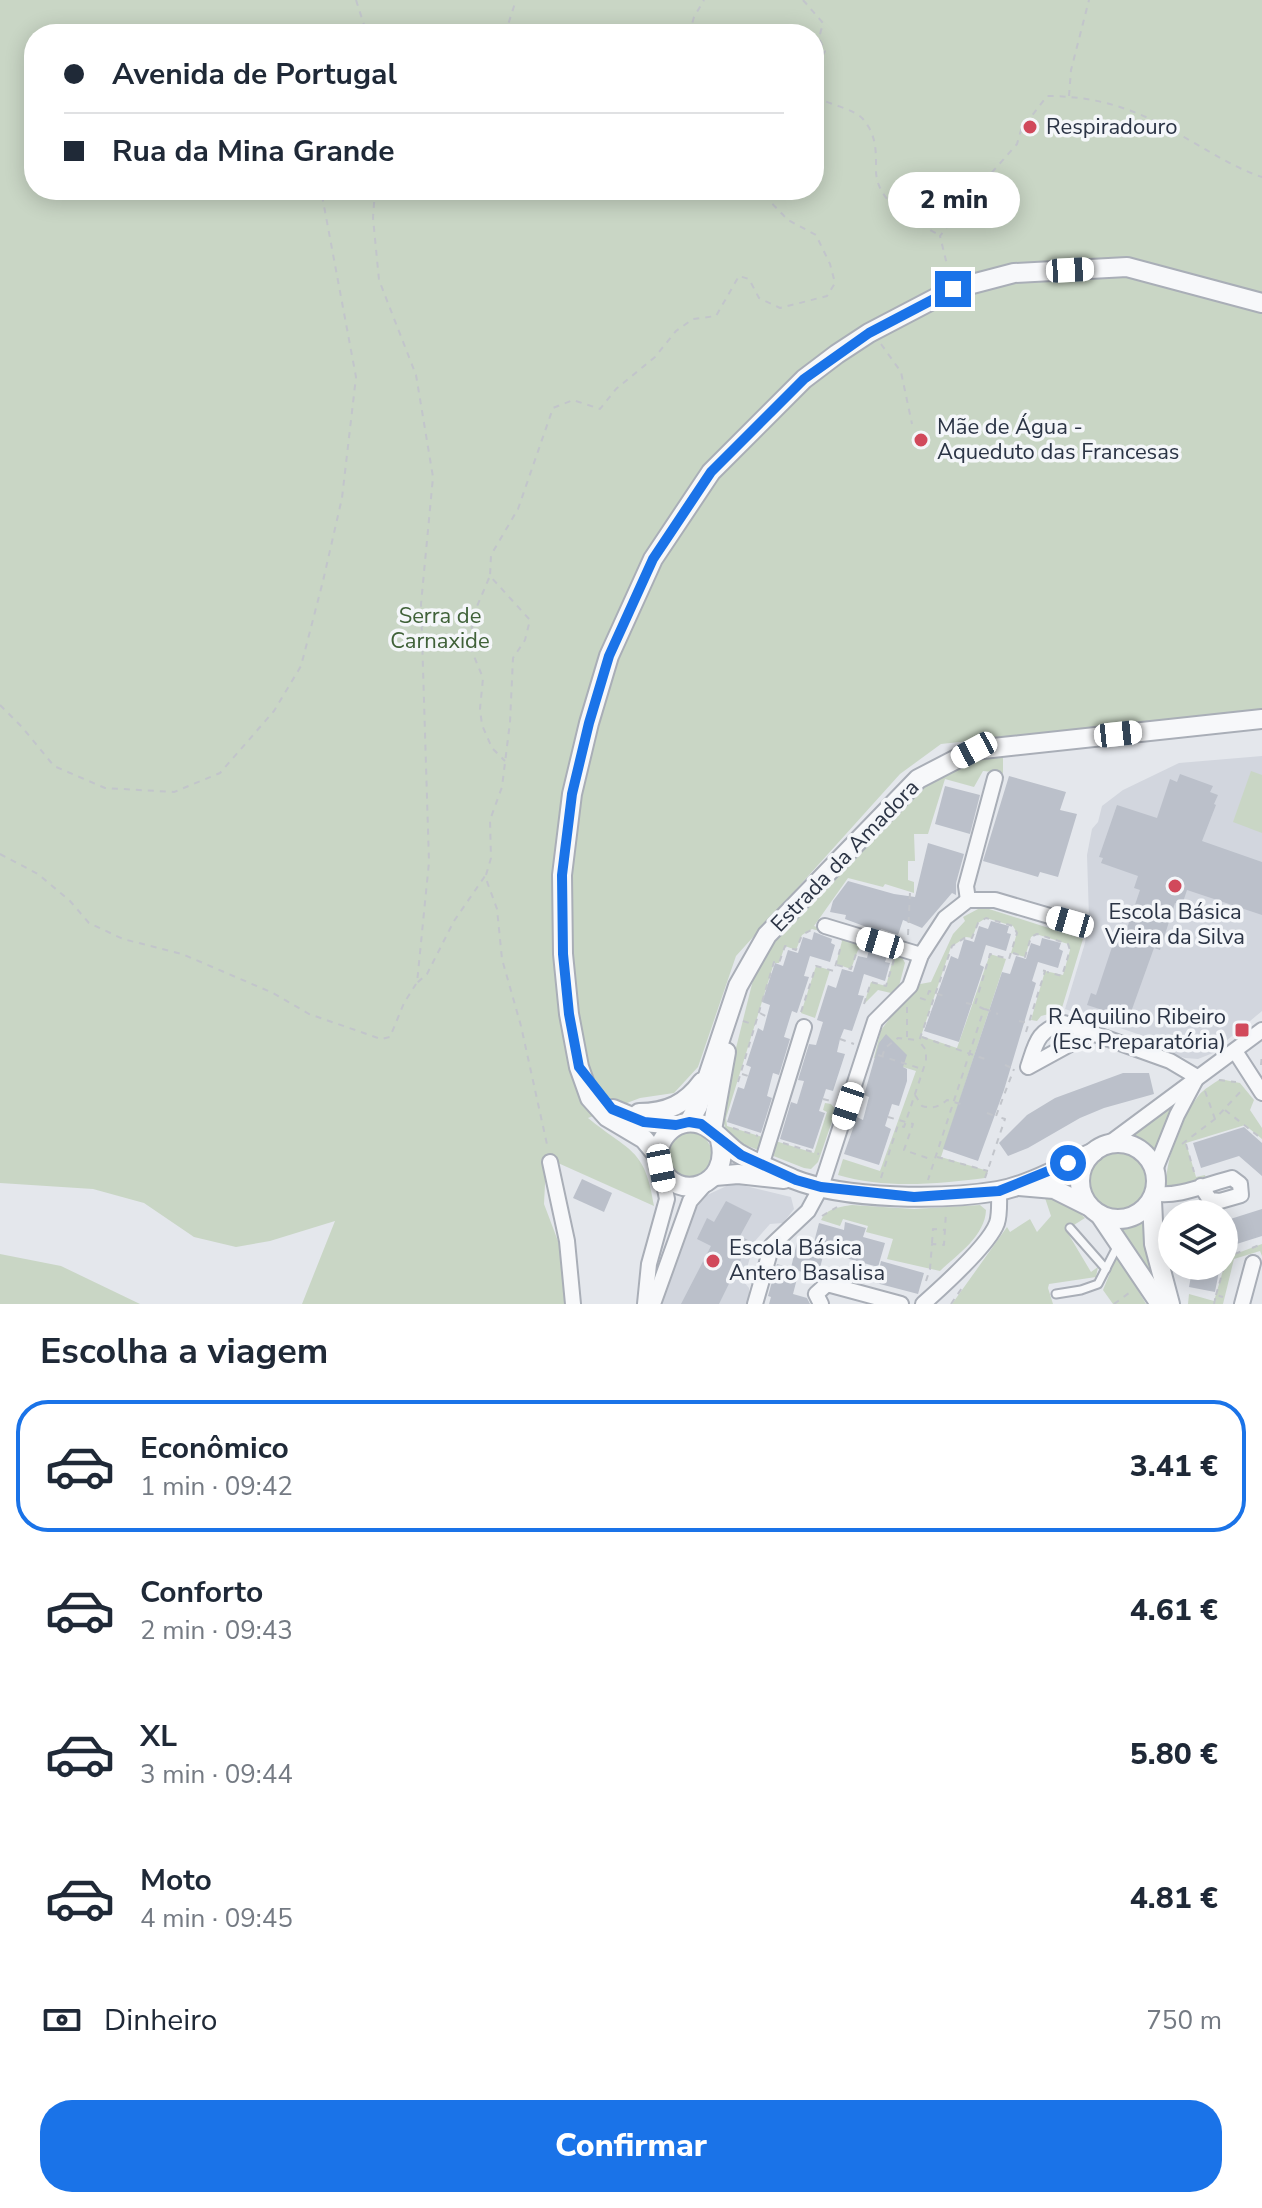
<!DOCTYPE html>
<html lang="pt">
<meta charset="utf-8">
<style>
:root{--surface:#fff;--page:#f2f2f3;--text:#1f2937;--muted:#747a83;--line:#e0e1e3;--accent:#1a73e8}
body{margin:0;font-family:"Nunito Sans",sans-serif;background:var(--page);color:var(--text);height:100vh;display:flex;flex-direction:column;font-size:30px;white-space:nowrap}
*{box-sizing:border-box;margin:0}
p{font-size:26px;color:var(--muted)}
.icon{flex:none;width:44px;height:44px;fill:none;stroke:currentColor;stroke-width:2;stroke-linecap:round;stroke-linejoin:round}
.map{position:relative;height:1304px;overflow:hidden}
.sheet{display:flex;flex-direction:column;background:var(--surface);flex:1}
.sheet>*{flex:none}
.banner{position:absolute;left:24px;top:24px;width:800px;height:176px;border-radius:32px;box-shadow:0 4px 20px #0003;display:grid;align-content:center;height:176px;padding:0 40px;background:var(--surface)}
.buttons{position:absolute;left:1158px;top:1200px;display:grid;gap:16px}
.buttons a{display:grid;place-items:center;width:80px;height:80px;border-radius:50%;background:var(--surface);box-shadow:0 4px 20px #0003;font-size:40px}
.end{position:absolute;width:36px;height:36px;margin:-18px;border:10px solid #1a73e8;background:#fff;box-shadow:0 0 0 4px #fff}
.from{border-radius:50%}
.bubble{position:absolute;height:56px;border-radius:28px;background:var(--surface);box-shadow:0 4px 20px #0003;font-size:26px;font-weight:800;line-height:56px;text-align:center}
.car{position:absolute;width:24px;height:48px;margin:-24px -12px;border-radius:10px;box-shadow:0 0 6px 2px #0007;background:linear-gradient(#fff 24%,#345 0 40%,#fff 0 76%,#345 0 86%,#fff 0)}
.banner b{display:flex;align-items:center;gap:28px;height:76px;font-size:30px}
.banner b+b{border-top:2px solid var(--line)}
.banner i{width:20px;height:20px;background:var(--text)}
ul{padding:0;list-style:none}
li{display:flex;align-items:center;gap:24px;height:132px;margin:0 16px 12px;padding:0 24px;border:4px solid transparent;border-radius:32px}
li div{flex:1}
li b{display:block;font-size:30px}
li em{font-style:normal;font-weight:800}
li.current{border-color:var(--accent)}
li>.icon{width:72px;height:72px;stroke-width:1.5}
h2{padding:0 40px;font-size:36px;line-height:96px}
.pay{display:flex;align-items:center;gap:20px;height:88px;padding:0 40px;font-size:30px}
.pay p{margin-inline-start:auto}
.action{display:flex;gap:16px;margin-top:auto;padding:16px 40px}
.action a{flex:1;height:92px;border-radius:32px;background:var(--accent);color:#fff;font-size:32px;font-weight:800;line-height:92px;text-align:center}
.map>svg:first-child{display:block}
</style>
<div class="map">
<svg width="1262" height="1304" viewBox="0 0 1262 1304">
<rect width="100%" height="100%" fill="#e4e7ec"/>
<g fill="#d2d6de">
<path d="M1262 756V1011L1226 1041H1218L1213 1053 1198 1059 1185 1058 1158 1050 1155 1040 1065 1009 1085 943 1089 918 1087 855 1092 829 1098 822 1102 806 1123 790 1179 763Z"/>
<path d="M733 1183 791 1197 794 1209 783 1223 770 1224 755 1241 743 1281 749 1288V1304H662L691 1216 705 1196Z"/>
</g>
<g fill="#c9d6c5" fill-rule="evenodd">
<path d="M0 0H1262V710L941 744 900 774 736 956 698 1067 674 1093 640 1098 588 1118C629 1152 645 1147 654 1206L558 1163 546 1164 544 1204 561 1249 567 1304H302L335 1221 270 1241 236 1247 194 1237 144 1203 93 1189 0 1183ZM34 34H814V190H34Z"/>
<path d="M1003 751V773L983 771 974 787 945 779 928 834H914L915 861H908V880L914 882V893L885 884 883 887 848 878 814 926 901 955 905 963 899 986 891 993 878 990 864 1004 871 982 886 986 893 959 889 954 864 946 858 950 851 969 836 964 842 941 839 936 812 929 802 935 796 950 785 946 779 963H774L726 1118 727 1126 814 1153 827 1112 823 1110 825 1103 831 1104 836 1110 818 1162 811 1169 804 1168 735 1141 727 1134 723 1120 731 1068 755 972 771 943 920 788 944 770Z"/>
<path d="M1251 771 1262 775V833L1233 822Z"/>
<path d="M978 909H989L1083 939 1061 1011 1041 1016 1037 1021 1031 1020 1045 971 1063 975 1070 950 1068 944 1036 934 1031 937 1025 957 1011 953 1017 933 1013 926 986 918 978 923 972 938 966 937 951 947 921 1036 957 1048 990 954 1006 959 941 1157 988 1171 985 1178C937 1184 885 1189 838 1175L843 1159 880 1171 916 1071 874 1058 881 1030 915 985 931 982 953 934 965 921 963 917Z"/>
<path d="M816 966 830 970 815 1018 801 1013Z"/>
<path d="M1220 1079 1240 1083 1254 1100 1250 1110 1262 1128V1139L1245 1125 1186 1143 1196 1177 1205 1175 1207 1183 1165 1193C1166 1160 1178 1122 1199 1095 1204 1089 1213 1084 1220 1079Z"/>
<path d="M1181 1099 1155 1158 1140 1142 1129 1139Z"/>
<circle cx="689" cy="1155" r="23"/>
<circle cx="1119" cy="1181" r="33"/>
<path d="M1045 1198C1062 1200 1073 1206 1085 1218L1066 1230 1091 1272 1098 1267 1096 1277 1049 1284 1048 1288 1053 1304H952L1007 1227 1010 1232 1030 1219 1037 1232 1051 1216Z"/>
<path d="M852 1205 914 1209 980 1205 986 1210C985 1236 958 1254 940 1271L887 1259 893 1239 866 1232 868 1226 843 1219 840 1226 821 1220C827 1208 840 1207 852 1205Z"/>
<path d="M1146 1215 1163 1295 1115 1225 1128 1226Z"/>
<path d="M1262 1244V1256L1260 1251 1234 1259 1223 1304H1188L1189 1294 1214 1301 1227 1257Z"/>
<path d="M0 1254 61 1266 140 1304H0Z"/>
<path d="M1116 1258 1120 1259 1146 1304H1113L1103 1290Z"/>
</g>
<g fill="#bbc0ca">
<path d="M1180 774 1213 786 1210 792 1218 795 1214 804 1216 805 1202 841 1262 862V915L1187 890 1182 905 1175 903 1160 950 1154 948 1126 1026 1116 1022 1118 1015 1087 1005 1091 993 1096 995 1114 941 1122 943 1140 890 1134 888 1138 876 1101 863 1103 858 1099 857 1117 805 1157 818 1170 779 1177 782Z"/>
<path d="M1009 776 1066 792 1060 810 1077 814 1058 877 1040 872 1038 877 983 861Z"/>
<path d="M945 786 980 795 970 834 935 824Z"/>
<path d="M928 843 964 854 956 883V895L952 893 922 928 903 920 898 935 881 929 880 932 845 919 846 915 830 912 833 901 848 881 894 894 915 897Z"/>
<path d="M991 921 1009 926 1007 933 1011 934 1006 951 986 945 980 965 984 967 959 1042 924 1031 951 956 958 959 964 939 974 942 979 926 988 929Z"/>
<path d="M814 932 832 939 831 943 835 945 830 962 810 956 804 976 809 977 797 1013 792 1011 784 1037 790 1039 779 1075 773 1073 767 1096 772 1098 761 1133 727 1122 738 1087 744 1089 751 1067 746 1065 758 1028 763 1031 770 1005 762 1002 775 963 783 966 788 950 798 953 803 937 812 940Z"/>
<path d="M1042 938 1061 943 1059 949 1063 951 1058 968 1038 962 1032 981 1036 983 1004 1090 978 1161 943 1149 1002 972 1010 974 1016 956 1026 959 1031 943 1040 946Z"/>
<path d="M869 950 887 956 885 962 890 963 885 981 864 974 858 995 864 996 852 1031 844 1029 840 1039 837 1052 845 1054 833 1091 826 1089 819 1111 825 1113 813 1149 780 1139 791 1102 797 1104 804 1081 798 1080 809 1044 816 1045 823 1022 817 1020 828 985 836 988 842 969 853 972 858 956 867 958Z"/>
<path d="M886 1034 907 1055 903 1067 907 1069V1081L899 1106 892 1104 885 1126 891 1129 879 1165 844 1154 857 1117 863 1120 869 1097 864 1095 879 1043Z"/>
<path d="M1123 1073H1149L1154 1094 1104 1108 1080 1118 1028 1148 1008 1156 999 1143 1027 1115 1055 1098Z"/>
<path d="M1244 1127 1262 1143V1176L1239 1156 1201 1168 1193 1143Z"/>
<path d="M582 1179 612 1193 604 1212 573 1198Z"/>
<path d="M726 1201 752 1214 740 1236 750 1241 719 1304H681L711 1246 697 1239 707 1218 714 1222Z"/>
<path d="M1262 1209V1236L1224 1248V1221Z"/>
<path d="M845 1222 866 1228 863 1237 885 1243 878 1267 824 1252 818 1276 799 1271 793 1294 807 1298 810 1304H769L771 1297 768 1296 777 1264 791 1268 797 1242 813 1246 819 1223 844 1230Z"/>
<path d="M881 1261 924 1273 918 1294 876 1283Z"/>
<path d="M1193 1266H1220L1215 1292 1189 1287Z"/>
</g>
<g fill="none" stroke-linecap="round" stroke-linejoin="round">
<g stroke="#a9aeb7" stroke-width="11">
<g id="service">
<path d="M1070 1228 1106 1269"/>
<path d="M1056 1294 1081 1290 1098 1284 1118 1245"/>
</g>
</g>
<g stroke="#a9aeb7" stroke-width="18">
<g id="minor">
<path d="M968 900 966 886 995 778"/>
<path d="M825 926 921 955"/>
<path d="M1090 1033 1028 1067C1036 1043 1037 1030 1064 1023L1170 1061 1197 1077"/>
<path d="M1235 1051 1262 1093"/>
<path d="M1107 1145 1262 1030"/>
<path d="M550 1162 567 1241 573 1304"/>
<path d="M762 1163 804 1027"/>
<path d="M1155 1170 1177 1115 1195 1081"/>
<path d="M1154 1193C1174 1199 1211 1183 1232 1178L1240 1184 1241 1195 1220 1201 1210 1200 1201 1186"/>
<path d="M645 1304 649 1264 667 1199 661 1169"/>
<path d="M653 1304 690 1201 705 1184"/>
<path d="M755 1304 772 1245 808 1211 821 1187 875 1021 910 986 921 955 945 918 968 900H995L1070 922"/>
<path d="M821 1304 816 1294 827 1284 901 1304"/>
<path d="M923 1304C941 1288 989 1245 997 1223 1000 1214 999 1201 999 1191"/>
<path d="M1242 1304 1253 1263"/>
</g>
</g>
<g stroke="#a9aeb7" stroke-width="22">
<g id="tertiary">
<path d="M613 1109 644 1122 676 1125"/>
<path d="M639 1113C667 1113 686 1104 702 1082"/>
<path d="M689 1122 698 1106 738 986 767 935 918 779 974 750 1262 719"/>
<path d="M712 1130 726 1052"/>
<path d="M720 1140C732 1187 676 1203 661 1167 651 1142 675 1116 700 1124 714 1128 726 1145 738 1153 755 1163 776 1171 793 1179 845 1200 944 1200 998 1191 1031 1185 1064 1165 1094 1152"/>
<circle cx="1118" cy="1181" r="38"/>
<path d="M658 1156 644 1139 607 1117 590 1098 579 1067 569 1014 563 954 562 875 572 794 589 723 609 656 653 559 711 472 804 379 837 354 869 333 953 289 1014 273 1127 267 1262 303"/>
<path d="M715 1176 738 1174 784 1179"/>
<path d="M1019 1186 1054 1189 1088 1206"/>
<path d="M1152 1200 1154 1244 1170 1304"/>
<path d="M1100 1215 1160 1304"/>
</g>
</g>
<g stroke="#c2c5cb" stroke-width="2" stroke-dasharray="6 6" stroke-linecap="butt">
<path d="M356 0 367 34"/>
<path d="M803 0 823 23 819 38 825 51 816 67 821 80 818 98C831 105 854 109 863 119 877 136 876 151 876 172 878 205 915 221 939 235"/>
<path d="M505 34 516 0"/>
<path d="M689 34 694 17 704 0"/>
<path d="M1069 96 1071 70 1089 0"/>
<path d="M375 190 373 218 379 280 416 375 433 477 421 604 429 862 417 983 427 974 454 921 485 876 497 909 502 959 521 1026 548 1149"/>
<path d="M949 273 940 236 971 196 1017 144 1021 130 1047 96C1102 96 1143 112 1189 140 1214 154 1235 168 1262 177"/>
<path d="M881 344 901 372 912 424"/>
<path d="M489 578 475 611 469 644 483 678 480 709 482 725 492 748 505 761"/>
<path d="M0 705 22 727 54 766 105 788 174 792 220 773 274 711 301 666 323 581 342 498 356 377 321 190"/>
<path d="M0 854 38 874 70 901 89 923 123 939 182 954 273 993 309 1014 381 1039 390 1037 404 1003 416 984"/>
<path d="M486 875 491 858 490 820 502 787 510 722 513 658 525 640 530 620 490 576 491 555 518 509 553 408 573 400 600 409 616 389 655 357 676 331 693 319 716 316 739 276 749 279 759 298 780 308 827 296 835 283 830 264 816 235 788 220 759 190"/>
<path d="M908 935 910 892"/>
<path d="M1013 953 1025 957 1031 937 1037 934 1068 944 1070 950 1062 976 1047 972"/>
<path d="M837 965 851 969 857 951"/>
<path d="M920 998 926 1000 929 991 944 996"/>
<path d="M966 1003 975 1005"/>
<path d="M864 1004 871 982 886 986 894 960"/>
<path d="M907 1007V1038"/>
<path d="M985 1009 998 1014"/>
<path d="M801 1012 816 966 834 971 841 946"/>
<path d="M760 1013 767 1017"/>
<path d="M743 1021 755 1025"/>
<path d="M1019 1021 1028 1023"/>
<path d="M1026 1032 1045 971 1038 969"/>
<path d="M922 1037 985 1059"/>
<path d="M840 1039 854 1044"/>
<path d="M878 1055 922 1069"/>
<path d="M882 1057 885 1048 898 1038 917 1040"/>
<path d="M1005 1065 1014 1069"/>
<path d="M1261 1065 1262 1054"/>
<path d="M742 1074 748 1076"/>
<path d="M1219 1080 1236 1082"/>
<path d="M738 1082 774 962 779 963 785 946 796 950 802 935 813 929"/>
<path d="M1205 1091 1215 1119"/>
<path d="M915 1095 922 1106C932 1109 939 1107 947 1100L964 1105"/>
<path d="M823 1099 834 1102"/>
<path d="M1225 1110 1262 1139"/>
<path d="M987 1113 995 1116"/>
<path d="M888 1117 913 1124 904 1150 933 1160"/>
<path d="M733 1128 758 1136"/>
<path d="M783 1143 819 1154"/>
<path d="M1182 1144 1215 1119 1242 1090"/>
<path d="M1186 1144 1194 1172"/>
<path d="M937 1157 988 1171"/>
<path d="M881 1178 898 1125 904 1127 926 1061V1050L919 1041 952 946 966 937 972 938 978 923 986 918 1013 926 1017 933 1009 959 990 954 975 1005 984 1009 928 1180"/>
<path d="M985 1178 1005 1119 996 1116 1014 1069"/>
<path d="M822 1216 837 1207"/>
<path d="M932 1243 933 1229 945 1230"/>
<path d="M1252 1248 1262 1244"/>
<path d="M926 1281 930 1269 932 1244 944 1245 946 1212"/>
<path d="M1216 1295 1227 1257 1245 1250"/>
<path d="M951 1304 962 1288"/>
<path d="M1114 1304 1133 1290"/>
<path d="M1214 1304 1216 1295 1223 1297"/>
</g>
<use href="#service" stroke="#f7f8fa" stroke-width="7"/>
<use href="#minor" stroke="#f7f8fa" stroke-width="14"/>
<use href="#tertiary" stroke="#f7f8fa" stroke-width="18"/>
</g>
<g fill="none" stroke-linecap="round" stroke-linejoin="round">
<path stroke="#1a73e8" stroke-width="10" d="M953 289 869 333 804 379 711 472 653 559 609 656 589 723 572 794 562 875 563 954 569 1014 579 1067 612 1109 644 1122 676 1125 689 1122 701 1124 741 1155 796 1180 821 1187 914 1197 999 1191 1068 1163"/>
</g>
<g fill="#d1495b" stroke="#f4f6f9" stroke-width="3">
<circle cx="1030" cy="127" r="8"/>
<circle cx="921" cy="440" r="8"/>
<circle cx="1175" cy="886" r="8"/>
<rect x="1234" y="1022" width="16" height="16" rx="4"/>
<circle cx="713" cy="1261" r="8"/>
</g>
<g text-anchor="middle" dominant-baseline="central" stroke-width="7" stroke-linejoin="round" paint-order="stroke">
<g font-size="22" fill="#2b3445" stroke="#f4f6f9" text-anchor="start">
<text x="1046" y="127">Respiradouro</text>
<text x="937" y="427">Mãe de Água -<tspan x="937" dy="25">Aqueduto das Francesas</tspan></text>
<text x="1175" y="912" text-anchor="middle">Escola Básica<tspan x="1175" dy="25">Vieira da Silva</tspan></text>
<text x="1226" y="1017" text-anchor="end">R Aquilino Ribeiro<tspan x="1226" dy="25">(Esc Preparatória)</tspan></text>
<text x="729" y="1248">Escola Básica<tspan x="729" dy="25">Antero Basalisa</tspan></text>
</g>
<g font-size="22" fill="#3f6138" stroke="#f4f6f9">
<text x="440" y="616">Serra de<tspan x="440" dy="25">Carnaxide</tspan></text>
</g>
<g font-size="22" fill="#2b3445" stroke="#f4f6f9">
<text transform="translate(845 856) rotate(-46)">Estrada da Amadora</text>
</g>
</g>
</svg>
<div class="buttons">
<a><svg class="icon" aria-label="layers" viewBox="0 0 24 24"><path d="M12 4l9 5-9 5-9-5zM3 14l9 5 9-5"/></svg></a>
</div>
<i class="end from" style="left:1068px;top:1163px"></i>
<i class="end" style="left:953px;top:289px"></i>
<div class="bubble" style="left:888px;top:172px;width:132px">2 min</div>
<i class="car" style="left:1070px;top:270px;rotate:87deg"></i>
<i class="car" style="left:1118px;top:734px;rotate:84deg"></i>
<i class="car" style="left:974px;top:750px;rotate:242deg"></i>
<i class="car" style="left:1070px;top:922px;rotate:286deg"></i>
<i class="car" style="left:880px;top:943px;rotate:287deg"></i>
<i class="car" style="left:848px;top:1106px;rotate:198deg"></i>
<i class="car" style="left:661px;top:1168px;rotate:169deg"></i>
<div class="banner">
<b><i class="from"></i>Avenida de Portugal</b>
<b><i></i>Rua da Mina Grande</b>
</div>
</div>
<section class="sheet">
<h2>Escolha a viagem</h2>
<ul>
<li class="current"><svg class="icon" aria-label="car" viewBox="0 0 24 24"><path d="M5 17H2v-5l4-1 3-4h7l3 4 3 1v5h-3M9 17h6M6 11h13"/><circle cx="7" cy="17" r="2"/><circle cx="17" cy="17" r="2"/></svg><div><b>Econômico</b><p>1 min · 09:42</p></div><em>3.41 €</em></li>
<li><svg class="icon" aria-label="car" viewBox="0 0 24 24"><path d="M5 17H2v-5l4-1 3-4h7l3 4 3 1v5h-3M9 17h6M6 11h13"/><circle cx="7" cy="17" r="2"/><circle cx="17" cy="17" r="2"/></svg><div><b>Conforto</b><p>2 min · 09:43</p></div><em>4.61 €</em></li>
<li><svg class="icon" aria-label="car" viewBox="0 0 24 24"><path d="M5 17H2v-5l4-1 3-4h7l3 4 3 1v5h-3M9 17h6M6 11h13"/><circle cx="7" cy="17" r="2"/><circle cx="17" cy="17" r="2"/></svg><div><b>XL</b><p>3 min · 09:44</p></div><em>5.80 €</em></li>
<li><svg class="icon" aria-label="car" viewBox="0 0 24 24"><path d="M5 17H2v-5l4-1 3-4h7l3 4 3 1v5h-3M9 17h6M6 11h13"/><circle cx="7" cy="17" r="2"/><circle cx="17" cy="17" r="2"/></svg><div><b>Moto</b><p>4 min · 09:45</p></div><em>4.81 €</em></li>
</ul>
<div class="pay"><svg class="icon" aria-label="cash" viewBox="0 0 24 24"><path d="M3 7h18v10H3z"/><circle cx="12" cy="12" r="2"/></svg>Dinheiro<p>750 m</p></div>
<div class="action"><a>Confirmar</a></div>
</section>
